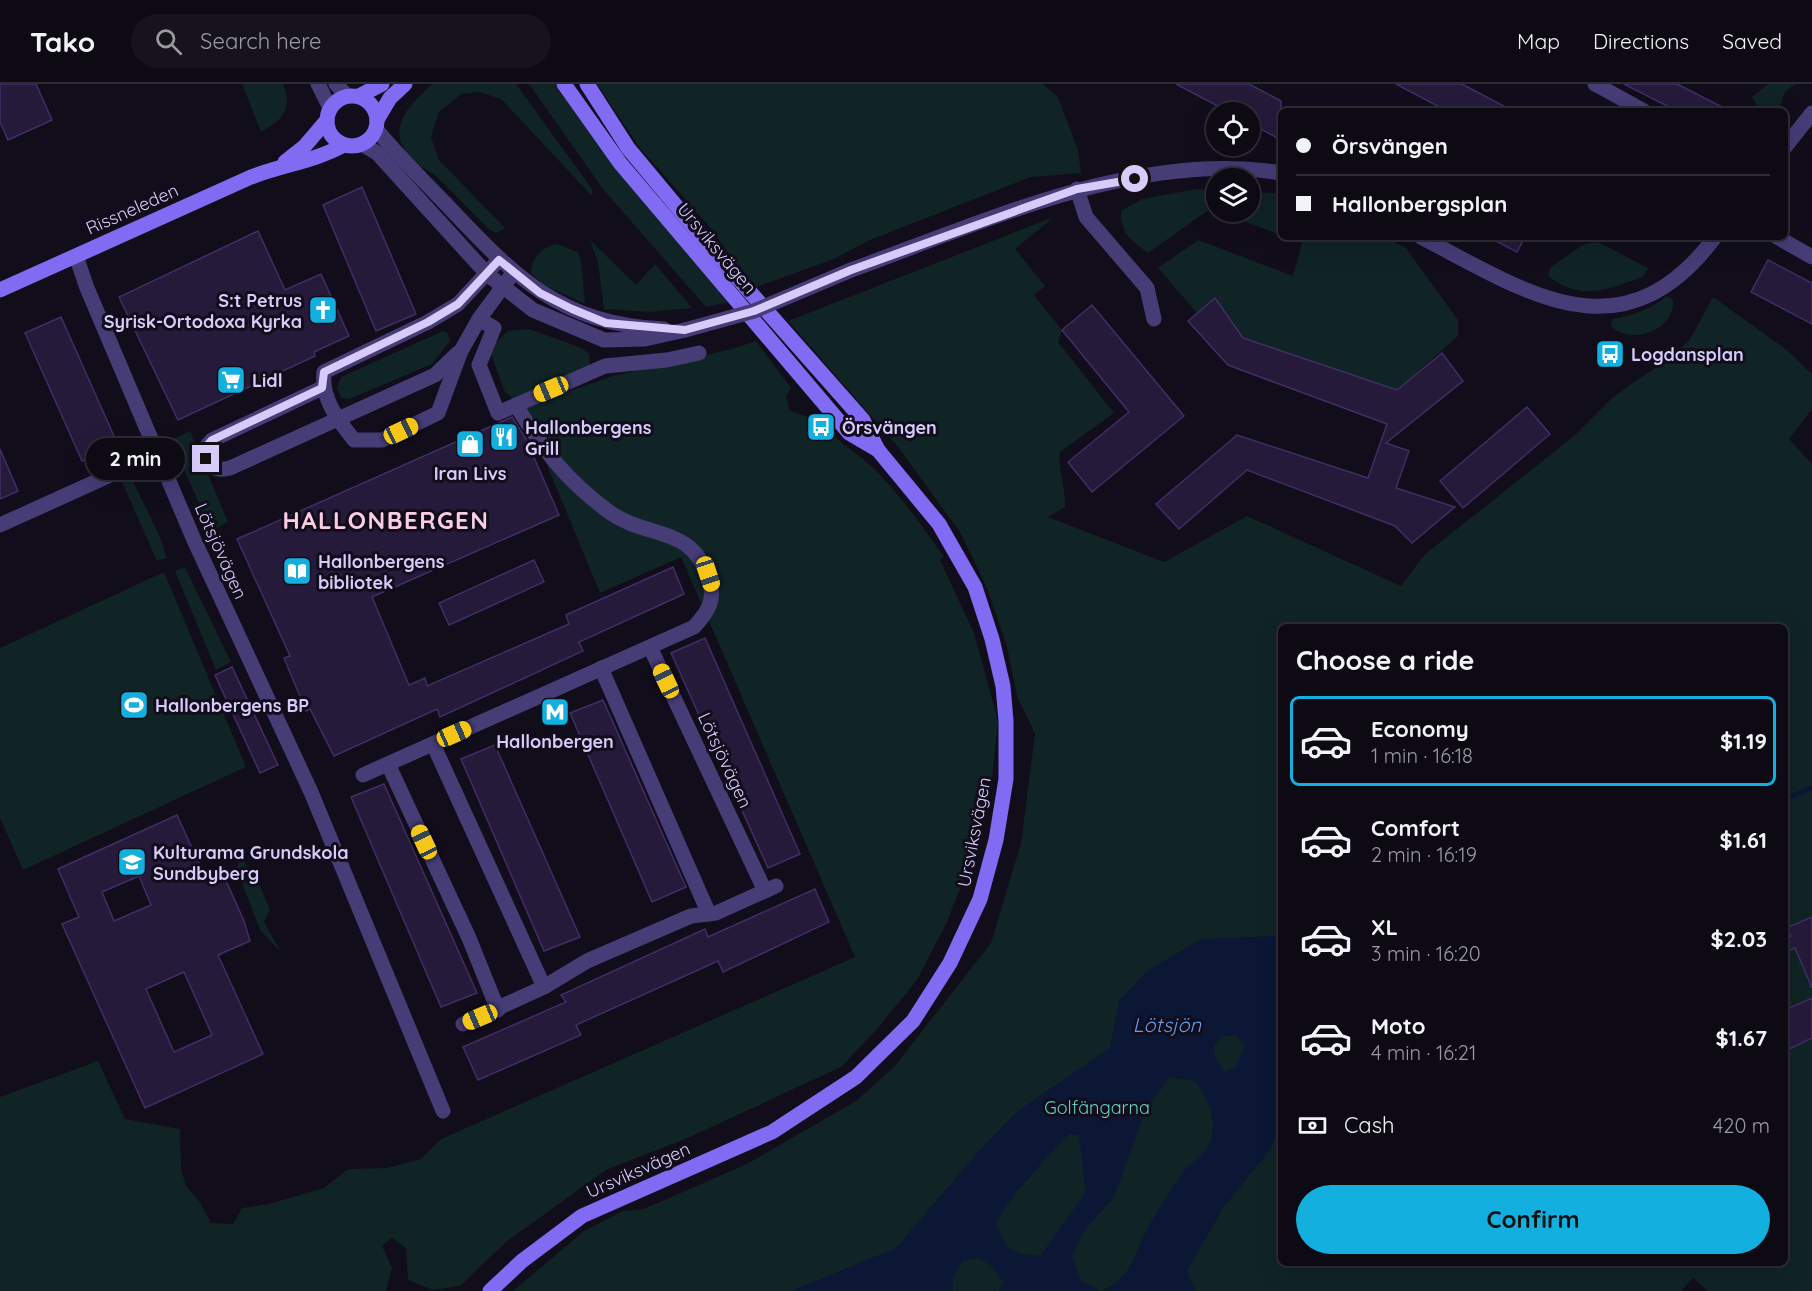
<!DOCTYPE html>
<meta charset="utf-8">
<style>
:root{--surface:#0d0a14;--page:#16131d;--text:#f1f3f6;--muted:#9a9aa0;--line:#2d2b34;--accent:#13afdf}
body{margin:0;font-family:Quicksand,sans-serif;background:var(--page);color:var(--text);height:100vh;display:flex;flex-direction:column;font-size:22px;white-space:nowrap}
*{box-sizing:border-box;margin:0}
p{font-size:20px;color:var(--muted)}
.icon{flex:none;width:33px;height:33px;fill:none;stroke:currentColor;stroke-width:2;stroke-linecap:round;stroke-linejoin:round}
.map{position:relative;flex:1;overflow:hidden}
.side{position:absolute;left:1278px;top:540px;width:510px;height:642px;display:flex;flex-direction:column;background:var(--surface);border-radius:9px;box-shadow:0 6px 24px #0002,0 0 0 2px var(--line)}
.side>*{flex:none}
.top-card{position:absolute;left:1278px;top:24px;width:510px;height:132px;border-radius:9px;box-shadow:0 6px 24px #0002,0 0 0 2px var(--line);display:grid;align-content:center;height:132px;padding:0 18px;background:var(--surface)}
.buttons{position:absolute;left:1206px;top:18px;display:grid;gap:12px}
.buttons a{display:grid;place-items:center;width:54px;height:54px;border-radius:50%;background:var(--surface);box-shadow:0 6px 24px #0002,0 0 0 2px var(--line);font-size:30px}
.end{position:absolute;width:27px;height:27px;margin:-14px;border:8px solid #d7cbfb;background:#111;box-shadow:0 0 0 3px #111}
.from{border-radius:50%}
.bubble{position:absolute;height:42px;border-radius:21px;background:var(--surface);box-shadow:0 6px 24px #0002,0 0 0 2px var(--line);font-size:20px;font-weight:700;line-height:42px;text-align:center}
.car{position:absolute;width:18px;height:36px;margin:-18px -9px;border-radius:8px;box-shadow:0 0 4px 2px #0007;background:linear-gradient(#f5c518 24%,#345 0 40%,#f5c518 0 76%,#345 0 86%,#f5c518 0)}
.top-card b{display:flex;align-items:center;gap:21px;height:57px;font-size:22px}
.top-card b+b{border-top:2px solid var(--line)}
.top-card i{width:15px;height:15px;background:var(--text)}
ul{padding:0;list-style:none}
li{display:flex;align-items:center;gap:18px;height:90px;margin:0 12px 9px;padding:0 6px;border:3px solid transparent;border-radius:9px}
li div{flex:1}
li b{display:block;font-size:22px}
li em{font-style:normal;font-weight:700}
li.on{border-color:var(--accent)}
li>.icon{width:54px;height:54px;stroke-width:1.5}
h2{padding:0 18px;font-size:27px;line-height:72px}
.pay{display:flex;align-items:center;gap:15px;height:66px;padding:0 18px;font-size:22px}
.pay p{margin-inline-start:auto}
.cta{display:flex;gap:12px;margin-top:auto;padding:12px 18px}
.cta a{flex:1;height:69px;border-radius:36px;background:var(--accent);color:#111;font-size:24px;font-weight:700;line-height:69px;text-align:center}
header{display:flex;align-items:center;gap:36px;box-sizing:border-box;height:84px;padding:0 30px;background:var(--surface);border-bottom:2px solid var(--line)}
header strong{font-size:28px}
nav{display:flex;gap:33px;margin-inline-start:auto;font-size:21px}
.search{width:420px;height:54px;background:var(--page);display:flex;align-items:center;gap:15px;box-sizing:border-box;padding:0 21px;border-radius:33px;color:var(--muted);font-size:22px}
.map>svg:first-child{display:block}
</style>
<header>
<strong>Tako</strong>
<div class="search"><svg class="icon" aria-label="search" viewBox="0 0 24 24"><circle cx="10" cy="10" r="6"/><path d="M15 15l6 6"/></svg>Search here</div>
<nav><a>Map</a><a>Directions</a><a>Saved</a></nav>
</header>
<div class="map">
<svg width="1812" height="1207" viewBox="0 0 1812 1207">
<rect width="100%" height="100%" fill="#110d1b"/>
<g fill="#102325" fill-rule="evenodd">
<path d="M242 0H283C293 24 283 37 261 48Z"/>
<path d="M432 0H516L592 105V112L501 15 479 8 461 10 439 28 431 53 439 76 505 144 497 149 490 146C472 129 455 110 437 93 431 88 424 85 418 80 381 50 406 24 432 0Z"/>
<path d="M529 0H555L610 77 730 218 706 223 603 105Z"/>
<path d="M597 0H1043L1058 13 1078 66 1081 89 1031 93 870 156 834 175 754 204 708 141 639 63Z"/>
<path d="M1768 0H1795L1785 8 1778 27H1760L1752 13Z"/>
<path d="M1197 105 1216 106V127L1210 125 1148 169C1131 156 1120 150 1121 127L1142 115Z"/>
<path d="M1250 108 1281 109V151L1218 128H1250Z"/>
<path d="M1054 133 1015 165 1045 202 1034 211 1062 246 1058 258 1114 329 1060 368C1058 387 1066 404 1065 423L1048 433 1164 478 1247 432 1401 502 1424 471 1574 352 1614 312 1658 282 1689 257 1713 213 1787 266 1812 290V325L1789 355 1812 380V1207H1708L1693 1194 1681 1207H513L584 1147 623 1127 644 1125 747 1080 856 1017 894 983 991 859 1021 759 1035 650 1017 612 1007 563 987 504 960 448 898 363 788 237ZM1281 543H1785V1179H1281Z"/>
<path d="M1288 153H1383L1406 164 1458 236V252L1397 306 1243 254 1215 215 1197 229 1158 184 1198 156 1293 192 1302 159Z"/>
<path d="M590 156 636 201 655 180 692 224 650 228 604 225 598 178Z"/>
<path d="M1598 158 1648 184 1643 193C1609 205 1581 218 1548 192L1551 183 1584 160Z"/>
<path d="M557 160 578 168 581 178 585 220 544 201 531 189C531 173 543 163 557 160Z"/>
<path d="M1667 212 1673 216C1675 247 1631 262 1611 242L1612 235C1633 231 1649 226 1667 212Z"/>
<path d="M529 245 582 264 589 270 590 281 516 317 505 308 489 265 508 247Z"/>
<path d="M443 247 448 249 450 257 432 280 349 315 341 314 337 303 341 293Z"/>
<path d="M756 257 791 304 786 313 790 327 806 332 827 353 833 351C844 362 858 370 870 381 899 408 921 441 944 473L940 476 974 549 998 637 992 694 966 789 947 838 917 896 879 943 841 983 690 1053 606 1086 506 1158 460 1202 433 1206 408 1196 406 1164 392 1154 382 1162 392 1184 386 1207H0V1013L98 977 125 1035 180 1045 181 1085 186 1102 199 1117 211 1139 233 1140 242 1124 269 1120 324 1104 348 1085 387 1084 421 1075 441 1055 855 873 681 473 600 509 523 323 613 292 732 265Z"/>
<path d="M190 347 228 438 211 447 171 356Z"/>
<path d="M129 389 159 451 167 474 157 477 122 398Z"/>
<path d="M185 483 231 578 216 586 175 487Z"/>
<path d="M164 488 246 683 23 786 0 734V564Z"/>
<path d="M239 771 257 795 270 826 264 838 281 868 260 846 237 786Z"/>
</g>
<path fill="#0c1635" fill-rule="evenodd" d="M1277 852 1281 854V1046L1268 1068 1223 1124 1187 1187 1195 1207H1102C1134 1190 1132 1175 1147 1146 1156 1128 1170 1108 1181 1091 1188 1080 1204 1072 1209 1061 1219 1038 1208 1014 1195 997L1170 993 1146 1025 1114 1113 1084 1147 1072 1172 1081 1196 1100 1207H999L1003 1198 991 1182 979 1174 962 1177 953 1195V1207H791L896 1164 978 1068 1018 1027 1110 964 1119 917 1146 888 1201 855ZM1235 951 1245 961 1236 983 1225 988 1215 974 1214 961 1223 952ZM1068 1050 1079 1051 1086 1108 1041 1171C1013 1172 1005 1165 996 1139 1015 1105 1043 1079 1068 1050Z"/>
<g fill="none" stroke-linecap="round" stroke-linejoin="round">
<path stroke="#0c1635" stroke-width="5" d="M1785 715 1812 704"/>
</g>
<g fill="#251a3a" stroke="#402e64" stroke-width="1.5" fill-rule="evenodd">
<path d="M0 0H36L52 36 8 56 0 38Z"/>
<path d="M1176 0H1249L1281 17V56L1250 39V28H1229Z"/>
<path d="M1396 0H1462L1513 27H1447Z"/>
<path d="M1624 0H1677L1730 27H1677Z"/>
<path d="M362 103 416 230 376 247 323 121Z"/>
<path d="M258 147 285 206 321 190 349 252 314 268 315 272 178 336 119 213Z"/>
<path d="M1488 153H1525L1517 168Z"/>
<path d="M1768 176 1812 199V240L1751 208Z"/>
<path d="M1215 214 1243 254 1397 306 1442 269 1463 297 1386 359 1409 367 1396 404 1455 423 1412 459 1395 442 1247 386 1179 445 1156 420 1237 351 1368 394 1387 340 1228 281 1188 237Z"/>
<path d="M1092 221 1184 332 1092 408 1068 378 1129 328 1062 246Z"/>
<path d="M61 233 118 361 82 377 25 249Z"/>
<path d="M1527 323 1550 350 1463 424 1440 397Z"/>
<path d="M512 333 526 355 559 431 372 513 409 601 425 594 427 602 569 540 566 531 673 483 684 510 579 558 583 567 440 633 437 625 334 672 310 625 306 627 284 574 290 572 237 455Z"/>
<path d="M0 365 18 407 0 415Z"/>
<path d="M534 476 544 498 449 541 439 519Z"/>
<path d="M705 554 800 770 768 784 671 569Z"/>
<path d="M232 583 278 681 260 689 215 591Z"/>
<path d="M603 616 686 803 652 818 570 629Z"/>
<path d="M495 661 580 853 544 867 461 675Z"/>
<path d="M384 700 477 909 441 923 351 713Z"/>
<path d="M177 731 207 797 220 791 227 799 244 837 250 857 218 871 263 970 145 1024 62 840 79 833 58 785ZM139 792 151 821 114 837 102 808ZM184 888 212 951 174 968 146 905Z"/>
<path d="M815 805 829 838 723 888 718 877 576 941 581 951 478 996 463 963 566 918 561 911 705 845 708 853Z"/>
<path d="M1812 833V904L1795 864 1790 866 1785 855 1791 852 1786 844Z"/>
<path d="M1812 914V954L1785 967V926Z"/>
</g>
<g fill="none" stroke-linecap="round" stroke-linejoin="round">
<g stroke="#463c76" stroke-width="15">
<path d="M318 0 330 24"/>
<path d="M336 0 347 12"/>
<path d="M1595 0 1644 27"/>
<path d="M376 45C397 71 422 95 445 119 513 191 558 240 664 245"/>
<path d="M362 60 377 69 487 190 533 226 604 256 645 255 685 246"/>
<path d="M1785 63 1812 29"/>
<path d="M1077 105 1086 133 1147 204 1154 235"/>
<path d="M1421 153C1528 209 1623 276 1715 153"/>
<path d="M1777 153 1812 173"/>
<path d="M76 172 87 204 194 456 311 708 443 1027"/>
<path d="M499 176 458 220 428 238 324 288C321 315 338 336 354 356H382L438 329 461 267 479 235 513 189"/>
<path d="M851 186C981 139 1141 65 1281 89"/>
<path d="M479 235 494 244 479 281 498 329 605 282 667 276 699 269"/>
<path d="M322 304 212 356 205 364C206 382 213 388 230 384L435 291 458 269"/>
<path d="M0 441 159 369"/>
<path d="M650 563 765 807"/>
<path d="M601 584 709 830"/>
<path d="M433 660 544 903"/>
<path d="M388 680 469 854 498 926"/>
<path d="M363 691 694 543C708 528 716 516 709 495 692 440 647 456 608 427 565 395 543 366 516 321"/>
<path d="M463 940 544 903 587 877 691 832 716 829 776 802"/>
</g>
<g stroke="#806bf2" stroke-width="15">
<path d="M564 0 620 79 849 349 878 366"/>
<circle cx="352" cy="37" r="25"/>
<path d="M359 12 382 0"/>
<path d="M377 36 390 14 405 0"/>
<path d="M285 78 304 63 327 36"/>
<path d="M0 206 251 93C282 81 315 77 344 61"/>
<path d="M490 1207 522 1177 582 1132 772 1048 856 993 913 937 950 879 980 815 996 756 1006 695V637L1003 602 992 555 975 503 939 440 878 366 863 336 712 165 628 64 587 0"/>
</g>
<path stroke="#463c76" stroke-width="15" d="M685 246 754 227 851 186"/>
</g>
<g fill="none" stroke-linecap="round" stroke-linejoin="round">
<path stroke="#d7cbfb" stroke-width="8" d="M206 375 205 364 212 356 322 304 324 288 428 238 458 220 499 176 540 209 572 225 606 239 685 246 754 227 851 186 1077 105 1135 95"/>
</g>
<defs>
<g id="church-square" transform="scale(1.5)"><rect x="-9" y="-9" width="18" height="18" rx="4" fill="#13afdf" stroke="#110d1b"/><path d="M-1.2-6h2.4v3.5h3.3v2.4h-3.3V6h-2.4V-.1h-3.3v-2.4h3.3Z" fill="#fff"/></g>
<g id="bus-square" transform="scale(1.5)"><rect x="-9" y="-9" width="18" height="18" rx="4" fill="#13afdf" stroke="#110d1b"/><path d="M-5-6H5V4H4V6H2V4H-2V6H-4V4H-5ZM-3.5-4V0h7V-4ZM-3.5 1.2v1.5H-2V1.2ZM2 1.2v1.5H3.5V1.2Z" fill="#fff"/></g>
<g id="supermarket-square" transform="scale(1.5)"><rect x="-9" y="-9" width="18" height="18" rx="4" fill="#13afdf" stroke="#110d1b"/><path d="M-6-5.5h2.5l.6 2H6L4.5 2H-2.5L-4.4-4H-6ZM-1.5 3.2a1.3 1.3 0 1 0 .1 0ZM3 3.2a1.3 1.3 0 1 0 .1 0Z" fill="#fff"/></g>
<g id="restaurant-square" transform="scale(1.5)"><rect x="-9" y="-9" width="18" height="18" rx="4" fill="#13afdf" stroke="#110d1b"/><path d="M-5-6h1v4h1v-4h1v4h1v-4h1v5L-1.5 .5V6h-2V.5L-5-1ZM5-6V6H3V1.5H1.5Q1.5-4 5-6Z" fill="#fff"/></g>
<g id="shop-square" transform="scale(1.5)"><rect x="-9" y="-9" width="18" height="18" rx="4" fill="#13afdf" stroke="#110d1b"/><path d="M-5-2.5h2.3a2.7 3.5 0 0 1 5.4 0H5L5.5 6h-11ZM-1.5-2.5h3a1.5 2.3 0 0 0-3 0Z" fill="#fff"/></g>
<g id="library-square" transform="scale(1.5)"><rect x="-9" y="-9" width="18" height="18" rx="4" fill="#13afdf" stroke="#110d1b"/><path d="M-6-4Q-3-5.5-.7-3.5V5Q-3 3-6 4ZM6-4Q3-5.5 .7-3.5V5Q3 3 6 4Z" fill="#fff"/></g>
<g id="stadium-square" transform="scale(1.5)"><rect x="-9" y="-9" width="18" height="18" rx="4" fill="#13afdf" stroke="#110d1b"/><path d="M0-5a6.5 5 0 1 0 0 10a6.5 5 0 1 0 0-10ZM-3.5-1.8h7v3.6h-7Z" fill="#fff"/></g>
<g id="metro-square" transform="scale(1.5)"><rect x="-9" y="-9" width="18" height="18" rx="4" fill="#13afdf" stroke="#110d1b"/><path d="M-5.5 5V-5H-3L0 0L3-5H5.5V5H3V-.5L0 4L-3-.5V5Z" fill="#fff"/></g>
<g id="school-square" transform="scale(1.5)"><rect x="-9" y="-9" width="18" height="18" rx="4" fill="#13afdf" stroke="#110d1b"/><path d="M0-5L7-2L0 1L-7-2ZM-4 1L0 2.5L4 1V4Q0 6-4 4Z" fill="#fff"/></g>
</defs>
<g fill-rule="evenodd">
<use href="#church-square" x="323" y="226"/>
<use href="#bus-square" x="1610" y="270"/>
<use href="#supermarket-square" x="231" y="296"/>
<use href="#bus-square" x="821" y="343"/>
<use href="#restaurant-square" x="504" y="353"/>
<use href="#shop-square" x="470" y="360"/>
<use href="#library-square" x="297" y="487"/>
<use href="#stadium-square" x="134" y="621"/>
<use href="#metro-square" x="555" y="628"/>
<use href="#school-square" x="132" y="778"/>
</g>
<g text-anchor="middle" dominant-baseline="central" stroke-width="6" stroke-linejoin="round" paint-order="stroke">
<g font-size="18" fill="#d7cbfb" stroke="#110d1b">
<text transform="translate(132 125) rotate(-24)">Rissneleden</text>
<text transform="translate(717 164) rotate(50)">Ursviksvägen</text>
<text transform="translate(221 467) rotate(66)">Lötsjövägen</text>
<text transform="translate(725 676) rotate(65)">Lötsjövägen</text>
<text transform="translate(974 748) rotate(-79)">Ursviksvägen</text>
<text transform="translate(638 1086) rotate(-24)">Ursviksvägen</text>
</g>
<g font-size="18" font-weight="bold" fill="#d7cbfb" stroke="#110d1b" text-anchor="start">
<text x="302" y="216" text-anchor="end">S:t Petrus<tspan x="302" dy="21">Syrisk-Ortodoxa Kyrka</tspan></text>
<text x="1631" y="270">Logdansplan</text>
<text x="252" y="296">Lidl</text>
<text x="525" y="343">Hallonbergens<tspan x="525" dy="21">Grill</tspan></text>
<text x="842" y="343">Örsvängen</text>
<text x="470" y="389" text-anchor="middle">Iran Livs</text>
<text x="318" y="477">Hallonbergens<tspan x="318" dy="21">bibliotek</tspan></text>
<text x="155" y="621">Hallonbergens BP</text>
<text x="555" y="657" text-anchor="middle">Hallonbergen</text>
<text x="153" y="768">Kulturama Grundskola<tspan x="153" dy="21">Sundbyberg</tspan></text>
</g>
<g font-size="18" fill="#5fd3c5" stroke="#110d1b">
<text x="1097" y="1023">Golfängarna</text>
</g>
<g font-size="20" font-style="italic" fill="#639cf1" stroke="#110d1b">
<text x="1167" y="940">Lötsjön</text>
</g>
<g font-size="24" font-weight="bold" letter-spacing="1.5" fill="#fbcde4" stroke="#110d1b">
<text x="386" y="436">HALLONBERGEN</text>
</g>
</g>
</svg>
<div class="buttons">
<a><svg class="icon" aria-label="locate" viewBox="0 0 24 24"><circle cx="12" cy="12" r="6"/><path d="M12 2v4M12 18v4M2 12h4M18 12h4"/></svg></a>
<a><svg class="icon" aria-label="layers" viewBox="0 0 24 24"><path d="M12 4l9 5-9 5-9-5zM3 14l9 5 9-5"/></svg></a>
</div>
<i class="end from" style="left:1135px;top:95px"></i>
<i class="end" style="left:206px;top:375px"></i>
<div class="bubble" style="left:86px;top:354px;width:99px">2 min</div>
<i class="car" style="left:551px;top:305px;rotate:247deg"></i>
<i class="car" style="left:401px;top:347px;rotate:65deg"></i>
<i class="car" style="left:708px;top:490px;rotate:162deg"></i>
<i class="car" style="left:666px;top:597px;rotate:335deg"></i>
<i class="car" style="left:454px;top:650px;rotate:66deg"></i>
<i class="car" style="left:424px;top:758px;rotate:335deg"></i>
<i class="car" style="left:480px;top:933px;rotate:247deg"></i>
<div class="top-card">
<b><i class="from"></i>Örsvängen</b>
<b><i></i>Hallonbergsplan</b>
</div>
<section class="side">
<h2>Choose a ride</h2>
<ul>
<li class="on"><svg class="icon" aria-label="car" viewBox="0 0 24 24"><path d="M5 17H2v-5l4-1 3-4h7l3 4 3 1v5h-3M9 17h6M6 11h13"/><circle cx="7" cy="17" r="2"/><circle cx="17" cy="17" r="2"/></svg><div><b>Economy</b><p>1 min · 16:18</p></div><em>$1.19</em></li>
<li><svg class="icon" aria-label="car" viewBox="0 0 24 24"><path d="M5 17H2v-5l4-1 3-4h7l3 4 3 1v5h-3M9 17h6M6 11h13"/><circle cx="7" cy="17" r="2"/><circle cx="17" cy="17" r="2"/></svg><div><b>Comfort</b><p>2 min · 16:19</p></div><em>$1.61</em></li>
<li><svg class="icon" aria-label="car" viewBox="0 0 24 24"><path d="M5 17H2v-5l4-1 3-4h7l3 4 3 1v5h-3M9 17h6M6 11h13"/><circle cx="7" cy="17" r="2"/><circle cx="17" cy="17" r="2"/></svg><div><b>XL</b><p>3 min · 16:20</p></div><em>$2.03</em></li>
<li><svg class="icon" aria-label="car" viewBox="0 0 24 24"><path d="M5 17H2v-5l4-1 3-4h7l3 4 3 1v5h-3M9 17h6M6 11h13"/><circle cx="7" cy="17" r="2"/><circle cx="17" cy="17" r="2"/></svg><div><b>Moto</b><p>4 min · 16:21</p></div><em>$1.67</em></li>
</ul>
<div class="pay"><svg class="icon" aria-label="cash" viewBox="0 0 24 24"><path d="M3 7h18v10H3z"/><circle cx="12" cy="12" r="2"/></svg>Cash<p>420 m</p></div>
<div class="cta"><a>Confirm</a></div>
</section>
</div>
